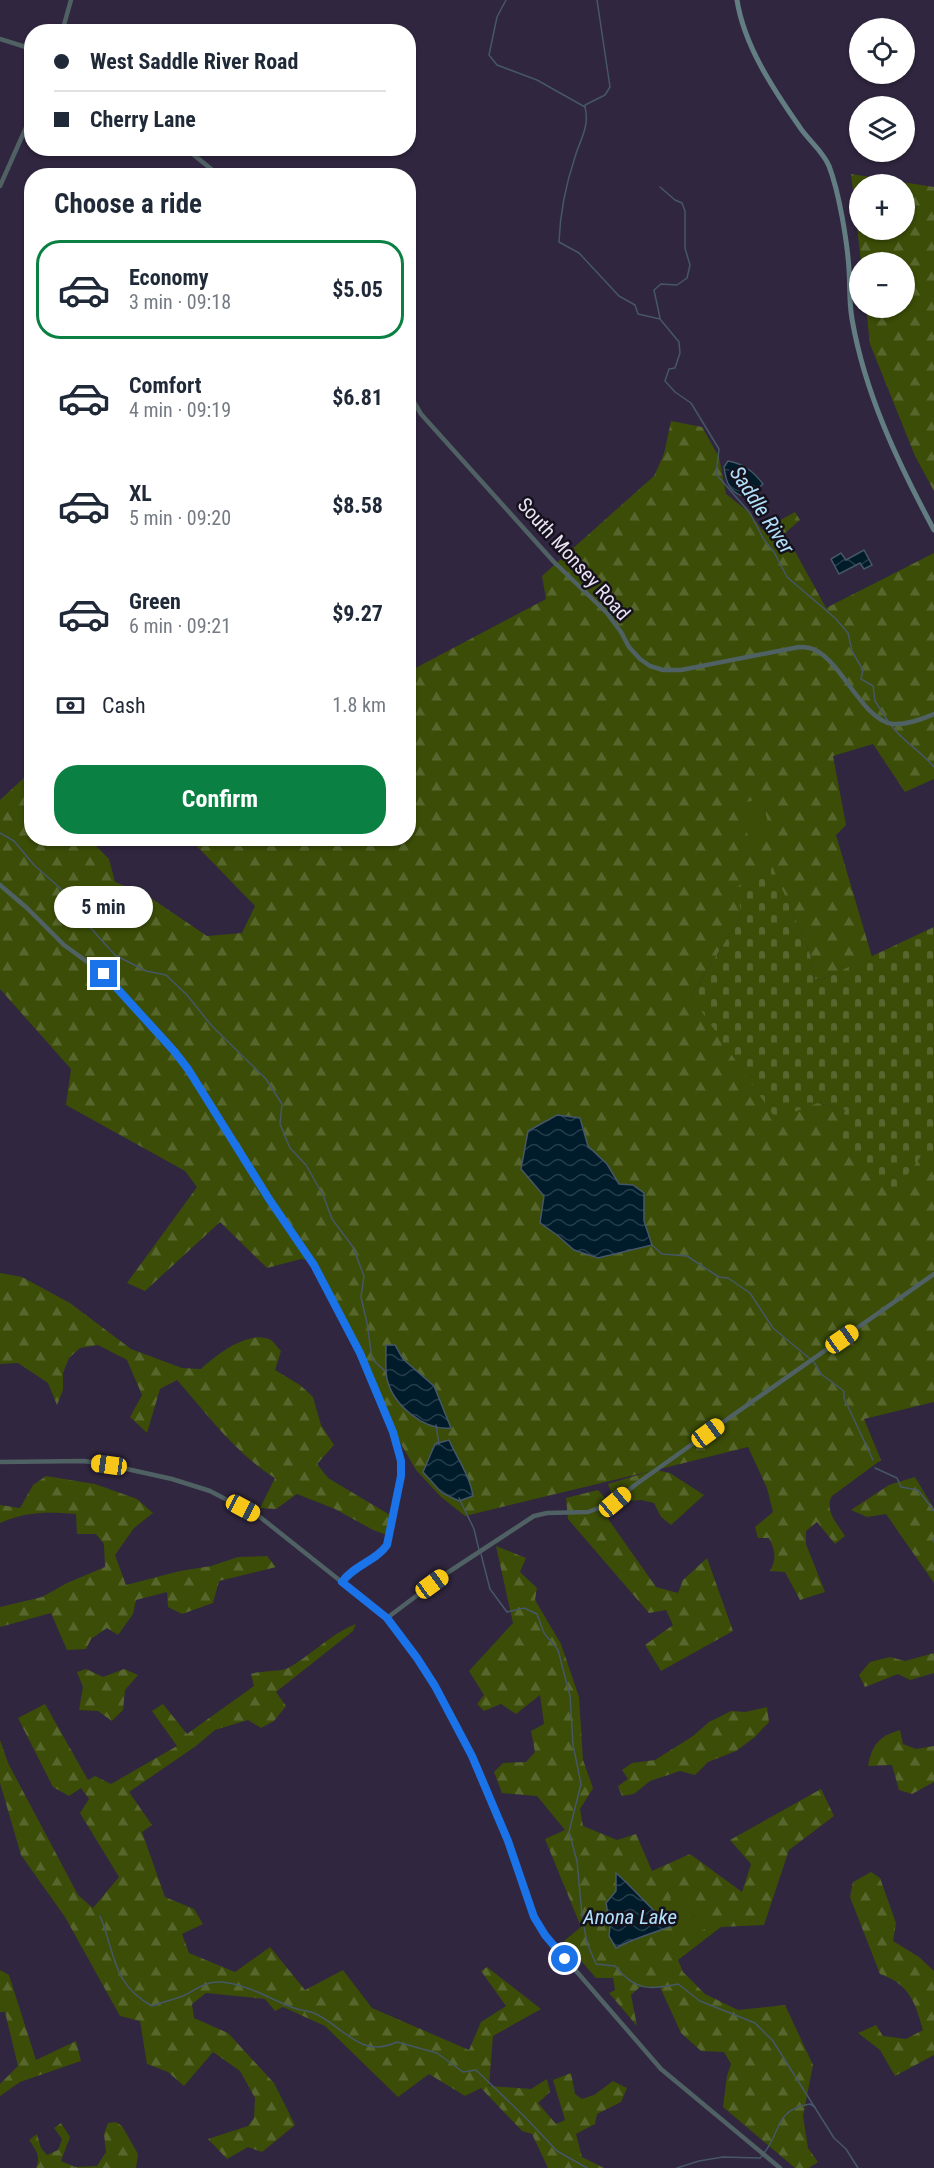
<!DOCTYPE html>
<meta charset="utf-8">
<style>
:root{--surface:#fff;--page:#f2f2f3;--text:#1f2937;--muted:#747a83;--line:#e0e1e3;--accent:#0b8043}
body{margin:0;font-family:"Roboto Condensed",sans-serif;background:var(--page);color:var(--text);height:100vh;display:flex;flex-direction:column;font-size:22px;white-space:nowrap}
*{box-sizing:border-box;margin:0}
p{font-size:20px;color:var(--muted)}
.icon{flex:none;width:33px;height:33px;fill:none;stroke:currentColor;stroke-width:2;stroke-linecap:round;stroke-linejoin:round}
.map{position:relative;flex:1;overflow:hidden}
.drawer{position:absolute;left:24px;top:168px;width:392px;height:678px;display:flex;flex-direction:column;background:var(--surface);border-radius:24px;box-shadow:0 2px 4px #0004}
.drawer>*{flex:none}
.banner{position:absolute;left:24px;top:24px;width:392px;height:132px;border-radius:24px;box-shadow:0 2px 4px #0004;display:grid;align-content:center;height:132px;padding:0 30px;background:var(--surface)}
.tools{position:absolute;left:849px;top:18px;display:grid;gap:12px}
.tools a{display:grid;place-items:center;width:66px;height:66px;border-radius:50%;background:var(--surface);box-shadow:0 2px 4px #0004;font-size:30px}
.end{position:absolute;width:27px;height:27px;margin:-14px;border:8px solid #1a73e8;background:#fff;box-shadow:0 0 0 3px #fff}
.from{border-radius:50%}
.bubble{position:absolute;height:42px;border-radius:21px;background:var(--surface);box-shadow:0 2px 4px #0004;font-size:20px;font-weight:700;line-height:42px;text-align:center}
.car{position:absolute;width:18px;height:36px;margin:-18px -9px;border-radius:8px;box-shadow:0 0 4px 2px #0007;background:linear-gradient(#f5c518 24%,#345 0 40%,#f5c518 0 76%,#345 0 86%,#f5c518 0)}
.banner b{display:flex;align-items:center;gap:21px;height:57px;font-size:22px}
.banner b+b{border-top:2px solid var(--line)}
.banner i{width:15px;height:15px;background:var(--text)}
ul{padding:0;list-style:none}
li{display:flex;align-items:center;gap:18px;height:99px;margin:0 12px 9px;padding:0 18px;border:3px solid transparent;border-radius:24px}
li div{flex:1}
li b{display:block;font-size:22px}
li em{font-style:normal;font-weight:700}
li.active{border-color:var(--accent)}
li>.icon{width:54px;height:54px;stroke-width:1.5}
h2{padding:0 30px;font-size:27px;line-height:72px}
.pay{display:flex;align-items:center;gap:15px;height:66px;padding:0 30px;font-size:22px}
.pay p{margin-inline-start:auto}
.primary-button{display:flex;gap:12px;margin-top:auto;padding:12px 30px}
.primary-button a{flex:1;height:69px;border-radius:24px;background:var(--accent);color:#fff;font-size:24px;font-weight:700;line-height:69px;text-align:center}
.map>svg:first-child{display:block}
</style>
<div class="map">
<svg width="934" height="2168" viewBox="0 0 934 2168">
<defs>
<pattern id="forest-firs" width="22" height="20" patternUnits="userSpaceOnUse" patternTransform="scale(1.5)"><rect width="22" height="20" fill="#3b4d07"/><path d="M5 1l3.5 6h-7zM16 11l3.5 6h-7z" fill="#57662c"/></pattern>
<pattern id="cemetery-stones" width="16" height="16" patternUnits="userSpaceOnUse" patternTransform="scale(1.5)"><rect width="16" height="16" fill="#3b4d07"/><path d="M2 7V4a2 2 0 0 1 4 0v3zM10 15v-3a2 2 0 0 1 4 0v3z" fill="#57662c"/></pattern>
<pattern id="water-waves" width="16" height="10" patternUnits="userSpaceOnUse" patternTransform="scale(1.5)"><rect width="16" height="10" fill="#001c2b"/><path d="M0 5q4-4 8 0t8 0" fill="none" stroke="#253d4a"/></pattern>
</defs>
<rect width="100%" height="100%" fill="#30263f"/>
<g fill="url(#forest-firs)" fill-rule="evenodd">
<path d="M851 174 934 187V491L915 456 870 344 866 308H904V262H861ZM860 184H904V230H860Z"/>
<path d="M671 421 702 427 719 457 726 494 750 513 762 530 795 512 800 520 785 533 826 608 934 553V779L905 792 873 744 833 756 846 825 836 835 872 957 821 980 815 979 810 954 770 862 742 915 691 996 818 1103 845 1110 923 1154H934V1402L864 1419 881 1460 832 1496C824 1510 837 1523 845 1536L835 1544 817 1522 806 1531V1544L825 1592 800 1600 785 1572 770 1571C777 1559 775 1550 769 1538H758L755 1527 773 1512 767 1488 748 1447 656 1470 670 1473 704 1495 671 1525 661 1517 654 1503 641 1500 615 1502 608 1484 651 1471 465 1516 441 1497 416 1470 394 1432 311 1260 301 1259 267 1268 220 1222 145 1291 127 1283 197 1187 185 1171 66 1105 71 1069 0 989V800L26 776 31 784 32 838 89 839 109 859 115 882 145 894 207 936 242 933 255 906 190 839 408 838V672L546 599 542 576 654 476 664 454Z"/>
<path d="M0 1273 22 1277 70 1303 131 1349 182 1368 201 1369C216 1355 249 1329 271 1340 274 1342 278 1348 281 1351L275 1370 300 1385 313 1397 321 1425 334 1445 317 1464 328 1478 390 1515V1536L373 1530 335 1509 297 1494 276 1509 260 1508 275 1478C236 1454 207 1414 177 1380L160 1389 147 1433 130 1417 142 1395 127 1360 98 1345 80 1348 69 1358 63 1373V1390L57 1405 48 1383 18 1363 0 1364Z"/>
<path d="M46 1476 95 1484 137 1499 153 1513 134 1528 115 1555 126 1585 180 1571 211 1566 238 1557 267 1556 276 1567 219 1581 213 1603 182 1614 168 1607 167 1592 136 1600 133 1614 118 1635 107 1628 91 1639 86 1649 67 1650 51 1613 0 1627V1607L42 1597 67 1583 105 1567 104 1544 96 1534H77L76 1514C47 1512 28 1511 0 1523V1505L20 1508 33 1485Z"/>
<path d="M915 1477 934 1509V1583L886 1514 867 1517 851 1510 889 1485Z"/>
<path d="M598 1490 606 1499 601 1509 656 1587 678 1593 683 1580 707 1558 733 1631 661 1671 645 1645 673 1625 666 1610 649 1613 568 1519 566 1498Z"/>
<path d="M496 1546 526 1558 520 1572 537 1588 535 1600 561 1644 579 1697 583 1760 593 1788 580 1809 583 1826 617 1840 636 1834 652 1871 690 1854 742 1892 751 1864 730 1840 821 1789 834 1816 789 1850 764 1925 721 1927 678 1960 683 1972 705 1994 738 2010 785 2005 813 2065 803 2116 808 2148 818 2162 809 2168H795L723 2107 727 2076 731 2064 724 2052 701 2051 681 2033 660 1987H640L631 1995 637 2026 609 1993 615 1990 613 1978H596L564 1941 581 1927 545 1839 565 1830 537 1796 502 1793 494 1772 503 1763 526 1762 535 1752 531 1731 544 1724 540 1695 516 1714 501 1704 484 1711 477 1704 484 1695 469 1671 513 1623Z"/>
<path d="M356 1624 353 1631 276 1692 286 1706 274 1721 261 1728 248 1720 215 1730 196 1746 129 1792 152 1825 142 1832 165 1897 194 1909 203 1924 182 1934 189 1953 235 1972 270 1947 305 1990 343 1970 372 2008 469 2050 481 2022 506 2006 481 1971 487 1967 541 2009 493 2036 489 2086 531 2089 547 2079 550 2092 538 2103 556 2124 565 2120 553 2080 571 2073 575 2094 582 2099 594 2095 613 2081 627 2088 621 2102 597 2114 595 2124 576 2134 582 2157 604 2168H548L532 2134 522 2131 481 2088 465 2096 429 2074 398 2097 325 2026 283 2007 275 2011 265 1999 206 1993 192 2004 194 2018 228 2033 274 2083 295 2125 262 2152 248 2147 227 2159 208 2139 248 2126 254 2118 255 2098 240 2071 213 2052 184 2086 168 2072 147 2064 140 2021 120 2016 65 1917 21 1855 0 1783V1740L8 1763 78 1895 93 1908 119 1877 80 1813 89 1799 81 1788 69 1796 53 1787 18 1718 45 1704 88 1780 95 1776 111 1784 177 1746 152 1711 163 1704 187 1734 254 1686 251 1674C262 1670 281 1672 288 1668 312 1655 330 1634 356 1624Z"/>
<path d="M934 1653V1673L910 1680 898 1674 865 1687 859 1675 870 1662 890 1657 905 1661Z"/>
<path d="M86 1669 103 1677 124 1669 138 1675 125 1690 123 1710 112 1721 98 1711 79 1710 83 1687 77 1672Z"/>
<path d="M767 1707 769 1722 755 1737 736 1751 708 1762 695 1775 680 1771 650 1781 634 1794 622 1796 618 1786 628 1779 622 1770 632 1763 655 1760 693 1736 709 1722 731 1711 745 1712Z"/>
<path d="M900 1730 903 1744 916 1749 934 1746V1782L912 1794 899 1790 892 1765 868 1766C872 1745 879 1736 900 1730Z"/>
<path d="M871 1872 880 1878 896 1923 893 1941 919 1957 934 1971V2055L895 2076 880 2050 858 2033 876 2025 883 2036 906 2039 923 2030C915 2002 909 1984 880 1974L850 1897 853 1882Z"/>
<path d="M0 1970 9 1975 36 2060 76 2041 81 2061 20 2082 0 2096V2084L18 2066 5 2012H0Z"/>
<path d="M116 2122 122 2126 138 2154 136 2168H36C41 2156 36 2150 29 2140L37 2134 41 2148 47 2155 58 2150 62 2139 54 2128 61 2123 70 2137 61 2161 75 2167 97 2166 106 2152 104 2134 108 2123Z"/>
</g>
<path fill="url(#cemetery-stones)" d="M770 861 810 954 815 979 821 980 934 927V1154L922 1155 893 1194 837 1143 845 1110 818 1103 776 1119 691 996 742 915 736 888Z"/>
<g fill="#3b4d07">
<path d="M762 798 771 836 749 841 740 804Z"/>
<path d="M689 1889 699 1910 680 1919 670 1898Z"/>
<path d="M703 1911 709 1927 694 1934 688 1919Z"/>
</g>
<g fill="url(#water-waves)" stroke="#465767" stroke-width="1.5">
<path d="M728 461C744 464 753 471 763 484L747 497C730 494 726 483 724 467Z"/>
<path d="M864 550 872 565 864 569 860 563 839 574 831 559 841 553 846 560Z"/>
<path d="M557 1115 580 1118 588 1146 607 1164 619 1184 633 1185 644 1193V1221L652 1245 598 1258 574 1250 557 1235 540 1223 544 1196 521 1169 528 1131Z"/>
<path d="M386 1345H395L403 1359 434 1386 451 1428C424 1431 393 1405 387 1379 385 1369 386 1356 386 1345Z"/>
<path d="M449 1440C457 1458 470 1476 473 1496L459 1501 442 1493 423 1472 435 1444Z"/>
<path d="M616 1873C636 1890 651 1911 672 1926 653 1933 634 1938 616 1948L609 1936 610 1926 606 1903 616 1891Z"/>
</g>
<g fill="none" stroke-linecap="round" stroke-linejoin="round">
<g stroke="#465767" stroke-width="1.5">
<path d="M506 0 497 17 489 55 497 65 537 80 585 107C590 126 580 140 575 157 566 184 560 214 559 242L579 253 619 296 635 305 638 314 660 319 679 342 680 353 675 368 669 369 665 381 675 392 691 403 719 449 716 474 750 513 764 540 774 552 787 577 835 618 848 633 852 651 863 670 861 679 873 686 875 701 888 721"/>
<path d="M585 107V105L605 95 610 87 597 0"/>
<path d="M660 318 654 290 661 284 677 285 687 278 690 265 685 248V211L682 203 675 200 660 187"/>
<path d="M891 725C902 741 921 751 934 767"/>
<path d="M0 833 14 841 34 865 60 888 78 914 115 955 146 971 166 975 187 995 211 1025 266 1079 282 1104 280 1124 290 1148 306 1165 323 1195 332 1219 353 1247 364 1276 361 1297 367 1323 372 1359 386 1372"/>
<path d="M652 1245 662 1254 687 1256 719 1277 728 1278 750 1293 773 1328 809 1358"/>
<path d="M814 1362 821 1374 844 1391V1398L873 1460"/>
<path d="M436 1425 439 1444"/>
<path d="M875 1468 897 1478 901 1487 918 1490 934 1511"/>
<path d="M459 1498 474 1529 479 1550"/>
<path d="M934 1538V1542"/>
<path d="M481 1554 490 1589 507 1612 524 1608 537 1614 544 1633 558 1650 570 1696 573 1744 581 1784 569 1832 577 1861 582 1915 587 1943 596 1964 615 1966C635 1991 649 1990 678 1984L700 2001 755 2023 773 2041 834 2138 846 2149 858 2168"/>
<path d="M100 1916C116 1954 111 1983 152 2006 162 2002 173 2000 183 1996 196 1990 205 1981 221 1982 247 1984 270 1999 294 2008 301 2011 309 2010 316 2014 345 2028 361 2059 397 2042L437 2053 463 2072 476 2070 526 2118 557 2151 587 2168"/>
<path d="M677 2168 699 2161 723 2157 760 2158C782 2135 773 2109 810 2104L815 2107"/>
</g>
<g stroke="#506164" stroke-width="4.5">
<path d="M62 32 71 0"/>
<path d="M0 39 32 49"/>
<path d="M185 148 220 176"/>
<path d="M0 186 32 114"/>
<path d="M408 392 421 414 554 562 607 613 621 632 629 647 640 659 650 666 663 670H681L799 647C805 647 811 647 817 651 842 664 864 721 893 724 907 725 922 719 934 714"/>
<path d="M0 885 27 908 64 945 104 974 174 1051 314 1265 360 1353 394 1432 401 1461V1476L387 1545C375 1561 354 1565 342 1582"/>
<path d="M0 1462 84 1461 109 1465 172 1479 210 1491 260 1517 387 1618 417 1658 464 1740 508 1841 529 1904 545 1935 661 2069 780 2168"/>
<path d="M387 1618 444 1575 534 1516 547 1513 588 1512 615 1502 635 1485 726 1420 934 1274"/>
</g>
<path stroke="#637e83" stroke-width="5" d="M737 0C744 45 773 89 799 126 807 139 823 151 829 166 839 192 847 240 849 269 850 285 849 302 852 319 865 394 898 463 934 530"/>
</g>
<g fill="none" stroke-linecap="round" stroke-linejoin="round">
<path stroke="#1a73e8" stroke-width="8" d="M104 974 174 1051 188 1069 269 1199 314 1265 360 1353 393 1432 401 1461V1476L387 1545C376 1561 354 1565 342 1582L387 1618 417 1658 435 1686 472 1756 508 1841 534 1917 545 1935 565 1959"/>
</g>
<g text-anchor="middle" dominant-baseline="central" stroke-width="5" stroke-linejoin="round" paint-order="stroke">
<g font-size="20" fill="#e9e2f3" stroke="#16121d">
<text transform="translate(574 559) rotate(48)">South Monsey Road</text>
</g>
<g font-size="21" font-style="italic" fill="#b1e0fa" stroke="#16121d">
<text transform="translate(762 510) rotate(57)">Saddle River</text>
<text x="630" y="1917">Anona Lake</text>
</g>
</g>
</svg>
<div class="tools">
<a><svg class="icon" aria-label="locate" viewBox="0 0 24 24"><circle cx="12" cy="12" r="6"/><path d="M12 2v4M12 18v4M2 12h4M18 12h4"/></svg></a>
<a><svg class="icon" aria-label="layers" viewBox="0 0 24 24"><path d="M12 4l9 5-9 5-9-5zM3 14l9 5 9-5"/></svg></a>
<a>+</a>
<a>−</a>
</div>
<i class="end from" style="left:565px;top:1959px"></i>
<i class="end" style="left:104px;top:974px"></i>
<div class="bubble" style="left:54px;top:886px;width:99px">5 min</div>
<i class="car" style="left:842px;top:1339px;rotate:55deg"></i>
<i class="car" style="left:708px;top:1433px;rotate:54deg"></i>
<i class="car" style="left:109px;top:1465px;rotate:278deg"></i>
<i class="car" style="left:615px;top:1502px;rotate:50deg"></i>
<i class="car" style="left:243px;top:1508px;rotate:118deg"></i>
<i class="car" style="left:432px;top:1584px;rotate:54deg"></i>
<div class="banner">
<b><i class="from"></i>West Saddle River Road</b>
<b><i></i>Cherry Lane</b>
</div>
<section class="drawer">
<h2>Choose a ride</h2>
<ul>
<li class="active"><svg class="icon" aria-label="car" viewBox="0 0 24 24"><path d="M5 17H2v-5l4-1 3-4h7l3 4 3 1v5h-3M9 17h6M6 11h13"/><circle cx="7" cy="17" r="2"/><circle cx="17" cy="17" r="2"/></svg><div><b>Economy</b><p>3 min · 09:18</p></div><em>$5.05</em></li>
<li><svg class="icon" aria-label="car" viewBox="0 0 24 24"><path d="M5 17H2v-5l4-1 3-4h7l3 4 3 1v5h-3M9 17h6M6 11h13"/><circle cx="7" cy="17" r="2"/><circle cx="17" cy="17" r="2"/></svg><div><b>Comfort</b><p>4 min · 09:19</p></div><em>$6.81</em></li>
<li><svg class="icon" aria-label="car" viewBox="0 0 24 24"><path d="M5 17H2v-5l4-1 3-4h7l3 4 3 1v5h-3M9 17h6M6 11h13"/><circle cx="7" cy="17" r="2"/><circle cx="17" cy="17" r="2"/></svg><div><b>XL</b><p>5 min · 09:20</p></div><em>$8.58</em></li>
<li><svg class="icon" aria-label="car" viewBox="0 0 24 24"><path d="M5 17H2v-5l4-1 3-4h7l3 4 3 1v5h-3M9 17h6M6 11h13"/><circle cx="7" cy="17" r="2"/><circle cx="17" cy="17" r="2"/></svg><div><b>Green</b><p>6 min · 09:21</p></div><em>$9.27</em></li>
</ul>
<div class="pay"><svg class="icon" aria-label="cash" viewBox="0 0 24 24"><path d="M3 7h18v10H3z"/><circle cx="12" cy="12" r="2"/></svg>Cash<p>1.8 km</p></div>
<div class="primary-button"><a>Confirm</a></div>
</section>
</div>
